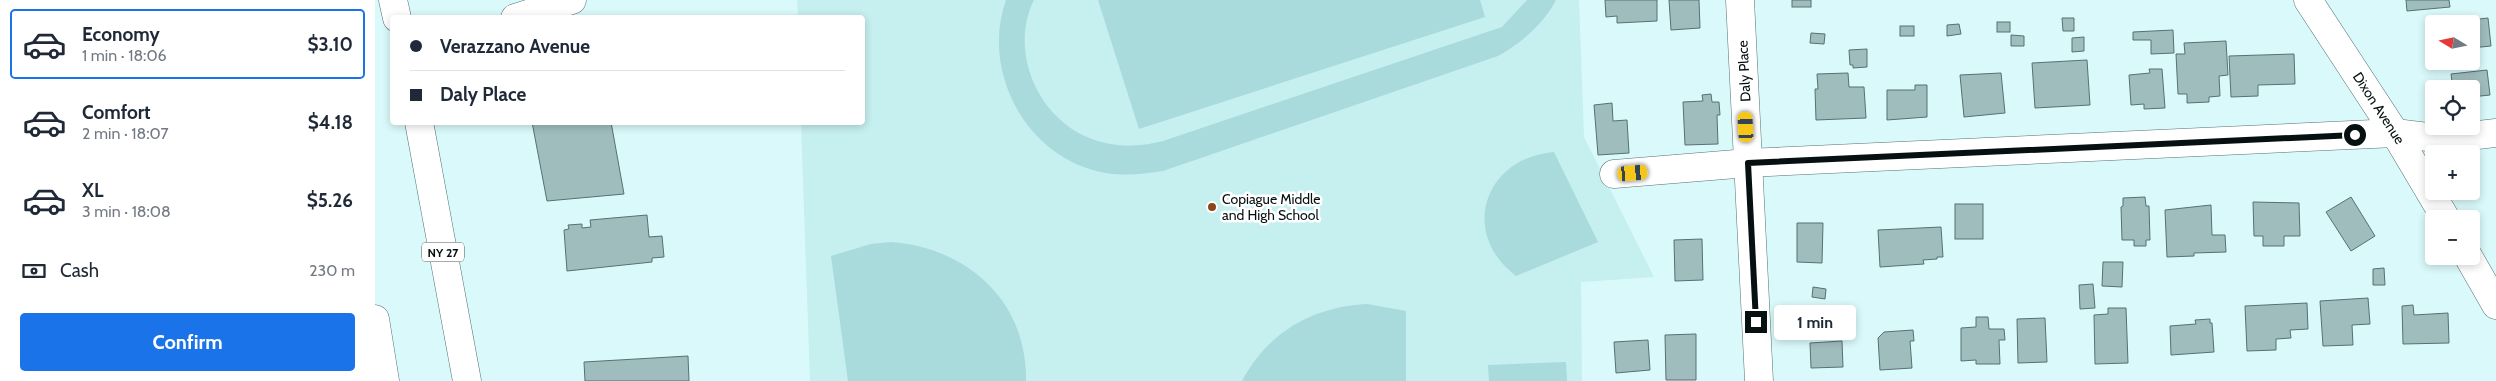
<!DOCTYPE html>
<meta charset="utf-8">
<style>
:root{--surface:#fff;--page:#f6f6f7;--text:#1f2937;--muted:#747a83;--line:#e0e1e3;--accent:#1a73e8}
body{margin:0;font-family:Cabin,sans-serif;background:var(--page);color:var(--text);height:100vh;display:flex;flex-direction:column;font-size:19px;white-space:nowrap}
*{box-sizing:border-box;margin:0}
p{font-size:16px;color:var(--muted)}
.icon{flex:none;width:28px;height:28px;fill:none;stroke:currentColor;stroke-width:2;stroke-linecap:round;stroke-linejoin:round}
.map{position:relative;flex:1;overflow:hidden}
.details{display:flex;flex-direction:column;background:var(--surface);width:375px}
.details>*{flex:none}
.guide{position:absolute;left:15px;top:15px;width:475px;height:110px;border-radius:5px;box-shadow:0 2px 8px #0003;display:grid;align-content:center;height:110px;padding:0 20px;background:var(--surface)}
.needle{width:32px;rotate:280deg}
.controls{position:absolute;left:2050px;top:15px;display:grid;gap:10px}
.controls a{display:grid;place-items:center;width:55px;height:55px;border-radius:5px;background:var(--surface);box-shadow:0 2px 8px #0003;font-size:25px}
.end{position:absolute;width:22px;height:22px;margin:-11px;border:6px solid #061010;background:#fff;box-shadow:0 0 0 2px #fff}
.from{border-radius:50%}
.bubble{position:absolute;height:35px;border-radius:5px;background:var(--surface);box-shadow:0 2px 8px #0003;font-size:16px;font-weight:800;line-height:35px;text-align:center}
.car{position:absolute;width:15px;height:30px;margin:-15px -8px;border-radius:6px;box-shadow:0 0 4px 1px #0007;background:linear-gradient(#f5c518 24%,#345 0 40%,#f5c518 0 76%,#345 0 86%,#f5c518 0)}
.guide b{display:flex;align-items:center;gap:18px;height:48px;font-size:19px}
.guide b+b{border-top:1px solid var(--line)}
.guide i{width:12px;height:12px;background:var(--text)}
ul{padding:9px 0 0;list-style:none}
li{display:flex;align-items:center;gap:15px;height:70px;margin:0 10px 8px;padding:0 10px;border:2px solid transparent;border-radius:5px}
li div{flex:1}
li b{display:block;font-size:19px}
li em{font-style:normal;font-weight:800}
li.current{border-color:var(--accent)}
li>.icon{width:45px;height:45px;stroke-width:1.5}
.pay{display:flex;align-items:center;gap:12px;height:55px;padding:0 20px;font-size:19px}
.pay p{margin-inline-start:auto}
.primary-button{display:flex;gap:10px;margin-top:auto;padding:10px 20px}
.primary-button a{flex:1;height:58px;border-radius:5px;background:var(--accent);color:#fff;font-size:20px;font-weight:800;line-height:58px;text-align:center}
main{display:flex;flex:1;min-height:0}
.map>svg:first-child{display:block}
</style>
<main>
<section class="details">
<ul>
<li class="current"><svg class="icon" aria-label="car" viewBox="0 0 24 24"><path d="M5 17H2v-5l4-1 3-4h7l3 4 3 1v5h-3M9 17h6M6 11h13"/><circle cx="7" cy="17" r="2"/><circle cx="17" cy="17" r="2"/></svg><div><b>Economy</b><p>1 min · 18:06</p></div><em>$3.10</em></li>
<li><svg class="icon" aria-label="car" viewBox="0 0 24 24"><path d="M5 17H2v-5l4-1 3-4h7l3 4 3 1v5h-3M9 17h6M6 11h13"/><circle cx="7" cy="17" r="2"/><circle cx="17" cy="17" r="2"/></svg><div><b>Comfort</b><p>2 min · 18:07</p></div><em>$4.18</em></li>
<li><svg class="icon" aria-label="car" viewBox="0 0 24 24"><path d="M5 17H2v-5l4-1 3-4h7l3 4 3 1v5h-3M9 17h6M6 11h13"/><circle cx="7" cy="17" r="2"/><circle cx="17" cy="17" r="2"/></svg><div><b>XL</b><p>3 min · 18:08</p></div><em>$5.26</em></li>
</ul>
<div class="pay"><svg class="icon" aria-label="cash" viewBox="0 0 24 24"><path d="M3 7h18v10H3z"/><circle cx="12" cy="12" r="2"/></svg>Cash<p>230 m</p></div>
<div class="primary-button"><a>Confirm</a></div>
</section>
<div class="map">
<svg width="2121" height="381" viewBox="0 0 2121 381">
<rect width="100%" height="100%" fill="#daf9fa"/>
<path fill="#c6eff0" d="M422 0H1204L1209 137 1279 277 1206 282 1207 381H435L426 123 488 122V18L423 17Z"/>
<g fill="#a9dadc">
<path d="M631 0H659C633 52 664 120 717 139 740 148 764 147 788 141L1127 27 1152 0H1181C1168 25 1147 42 1123 56L788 171C768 174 750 176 731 173 653 160 605 73 631 0Z"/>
<path d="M723 0H1105L1110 17 764 129Z"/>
<path d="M1179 152 1223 242 1141 276C1084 233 1109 158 1179 152Z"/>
<path d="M516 242C593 248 652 301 651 381H473L456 256 496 244Z"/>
<path d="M992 304 1031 311V381H867C893 332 937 307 992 304Z"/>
<path d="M1191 362 1192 381H1114L1113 365Z"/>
</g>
<g fill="#a0bdbe" stroke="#567172">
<path d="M1230 0H1282V21L1242 23V16L1231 17Z"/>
<path d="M1294 0H1324L1325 28 1296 30Z"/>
<rect x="1417" y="0" width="19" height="7"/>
<path d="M2031 0H2074L2075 7 2032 11Z"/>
<path d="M1687 18H1699V31H1688Z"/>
<path d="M2113 18 2116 46 2096 48V24H2062Z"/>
<rect x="1622" y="22" width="13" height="10"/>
<path d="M1584 24 1586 34 1572 36V25Z"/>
<path d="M2055 24H2059V52H2057Z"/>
<rect x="1525" y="26" width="14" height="10"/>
<path d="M1798 30 1799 53 1776 54V40H1758V32Z"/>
<path d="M1436 33 1450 34 1449 44 1435 43Z"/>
<path d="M1636 35 1649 36V46H1636Z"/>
<path d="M1709 37V51L1697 52V38Z"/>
<path d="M1851 41 1853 75 1844 76 1845 96 1834 97V102L1812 103V94H1803L1801 54H1810L1809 43Z"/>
<path d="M1492 49V67L1478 68V65H1475L1474 50Z"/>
<path d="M1919 54 1920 84 1883 85V96L1856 97 1854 56Z"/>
<path d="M1712 60 1715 105 1660 108 1657 63Z"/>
<path d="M1774 69H1787L1790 108 1769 109V104L1756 105 1754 75 1775 73Z"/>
<path d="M2112 70 2115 95 2096 97V89H2078L2076 74Z"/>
<path d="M1473 73 1474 87H1489L1491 118 1441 120 1440 89H1443L1442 74Z"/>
<path d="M1626 73 1630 113 1589 117 1585 75Z"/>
<path d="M1540 85H1552V117L1512 120V90H1540Z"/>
<path d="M1336 94 1337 102H1344L1345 115H1342L1343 144 1310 145 1308 102 1328 101 1327 95Z"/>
<path d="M1237 103 1238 121 1252 120 1254 153 1223 155 1219 105Z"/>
<path d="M157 122H236L249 194 172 201Z"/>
<path d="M1770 197 1771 206H1774L1775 240H1771V246H1759V240H1747L1746 207 1748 206V198Z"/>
<path d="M1976 197 2000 236 1976 251 1951 212Z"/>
<path d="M1878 202 1924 203 1925 236H1909V246H1888V236H1879Z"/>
<rect x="1580" y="204" width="28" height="35"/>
<path d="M1836 205 1837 235H1850L1851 252 1819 253V256L1792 257 1790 210Z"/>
<path d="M272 215 274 237 287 236 289 257 277 258V262L192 271 189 230 194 229 193 225 207 224V228L216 227 215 220Z"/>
<path d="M1422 223H1448L1447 263 1422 262Z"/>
<path d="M1566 227 1568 257H1562V259L1548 260 1549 264 1505 267 1503 230Z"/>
<path d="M1327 239 1328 280 1300 281 1299 240Z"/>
<path d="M1728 262H1748L1747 287 1727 286Z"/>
<path d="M2009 268 2010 285H1998V269Z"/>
<path d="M1718 284 1720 308 1705 309 1704 285Z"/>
<path d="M1438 287 1451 289 1450 299 1437 297Z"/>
<path d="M1993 298 1995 324 1977 325 1978 345 1948 346 1945 301Z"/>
<path d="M1932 303 1933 329 1915 330 1916 338 1901 339V350L1872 351 1870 306Z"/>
<path d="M2038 305 2039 315 2073 313 2074 343 2028 344 2027 306Z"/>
<path d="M1733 308H1751L1753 363 1720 364 1719 315 1733 314Z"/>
<path d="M1601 317H1613L1614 329H1629L1630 340H1624L1625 364H1601V360L1586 361V328L1601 327Z"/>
<path d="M1670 318 1672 362 1643 363 1642 319Z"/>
<path d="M1835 319V323H1837L1839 352 1796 355 1795 326 1821 324 1820 320Z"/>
<path d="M1538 330 1539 341H1535L1537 368 1505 370 1503 338 1509 332Z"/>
<path d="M1321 334V380H1291L1290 335Z"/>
<path d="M1273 340 1275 370 1241 373 1239 342Z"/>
<path d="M1467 341 1468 367 1436 368 1435 343Z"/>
<path d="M313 356 314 381H210L209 362Z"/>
</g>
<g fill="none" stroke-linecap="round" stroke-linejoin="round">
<g stroke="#567172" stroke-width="29">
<g id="minor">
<path d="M1365 0 1384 381"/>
<path d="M140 18 197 0"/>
<path d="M1239 174 1373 163 2020 133 2069 139 2121 133"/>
</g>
</g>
<g stroke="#567172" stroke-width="29">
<g id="major">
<path d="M1933 0 2020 133 2071 219"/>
<path d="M2093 256 2121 305"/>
</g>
</g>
<g stroke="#567172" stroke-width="29">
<g id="highway">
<path d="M18 0 22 18"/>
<path d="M44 122 92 381"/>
<path d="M0 319 10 381"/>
</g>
</g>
<use href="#minor" stroke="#fff" stroke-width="28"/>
<use href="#major" stroke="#fff" stroke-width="28"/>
<use href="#highway" stroke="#fff" stroke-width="28"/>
</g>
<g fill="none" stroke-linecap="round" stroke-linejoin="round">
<path stroke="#061010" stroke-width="6" d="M1381 322 1373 163 1980 135"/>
</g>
<circle fill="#8c461d" stroke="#fff" stroke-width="2" cx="837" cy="207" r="5"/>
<g text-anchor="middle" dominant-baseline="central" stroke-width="5" stroke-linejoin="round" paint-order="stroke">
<rect fill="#fff" stroke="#515858" stroke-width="1" x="47" y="242.5" width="42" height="19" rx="4"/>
<g font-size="12" font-weight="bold" fill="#061010">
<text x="68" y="252">NY 27</text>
</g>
<g font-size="14" fill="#061010" stroke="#fff">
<text transform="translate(1369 71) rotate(-93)">Daly Place</text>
<text transform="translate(2004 108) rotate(57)">Dixon Avenue</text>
</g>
<g font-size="14" fill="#061010" stroke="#fff" text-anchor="start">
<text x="847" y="199">Copiague Middle<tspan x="847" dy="16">and High School</tspan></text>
</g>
</g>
</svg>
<div class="controls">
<a><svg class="needle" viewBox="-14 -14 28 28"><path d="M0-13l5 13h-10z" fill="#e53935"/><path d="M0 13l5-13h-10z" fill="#747a83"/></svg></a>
<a><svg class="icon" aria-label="locate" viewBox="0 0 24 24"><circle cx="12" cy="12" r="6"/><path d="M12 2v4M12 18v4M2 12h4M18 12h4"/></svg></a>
<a>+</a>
<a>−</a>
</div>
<i class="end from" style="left:1980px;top:135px"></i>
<i class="end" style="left:1381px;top:322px"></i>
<div class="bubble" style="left:1399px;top:305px;width:82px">1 min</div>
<i class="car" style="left:1371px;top:127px;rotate:357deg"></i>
<i class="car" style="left:1258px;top:173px;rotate:85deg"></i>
<div class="guide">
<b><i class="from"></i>Verazzano Avenue</b>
<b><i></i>Daly Place</b>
</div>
</div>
</main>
